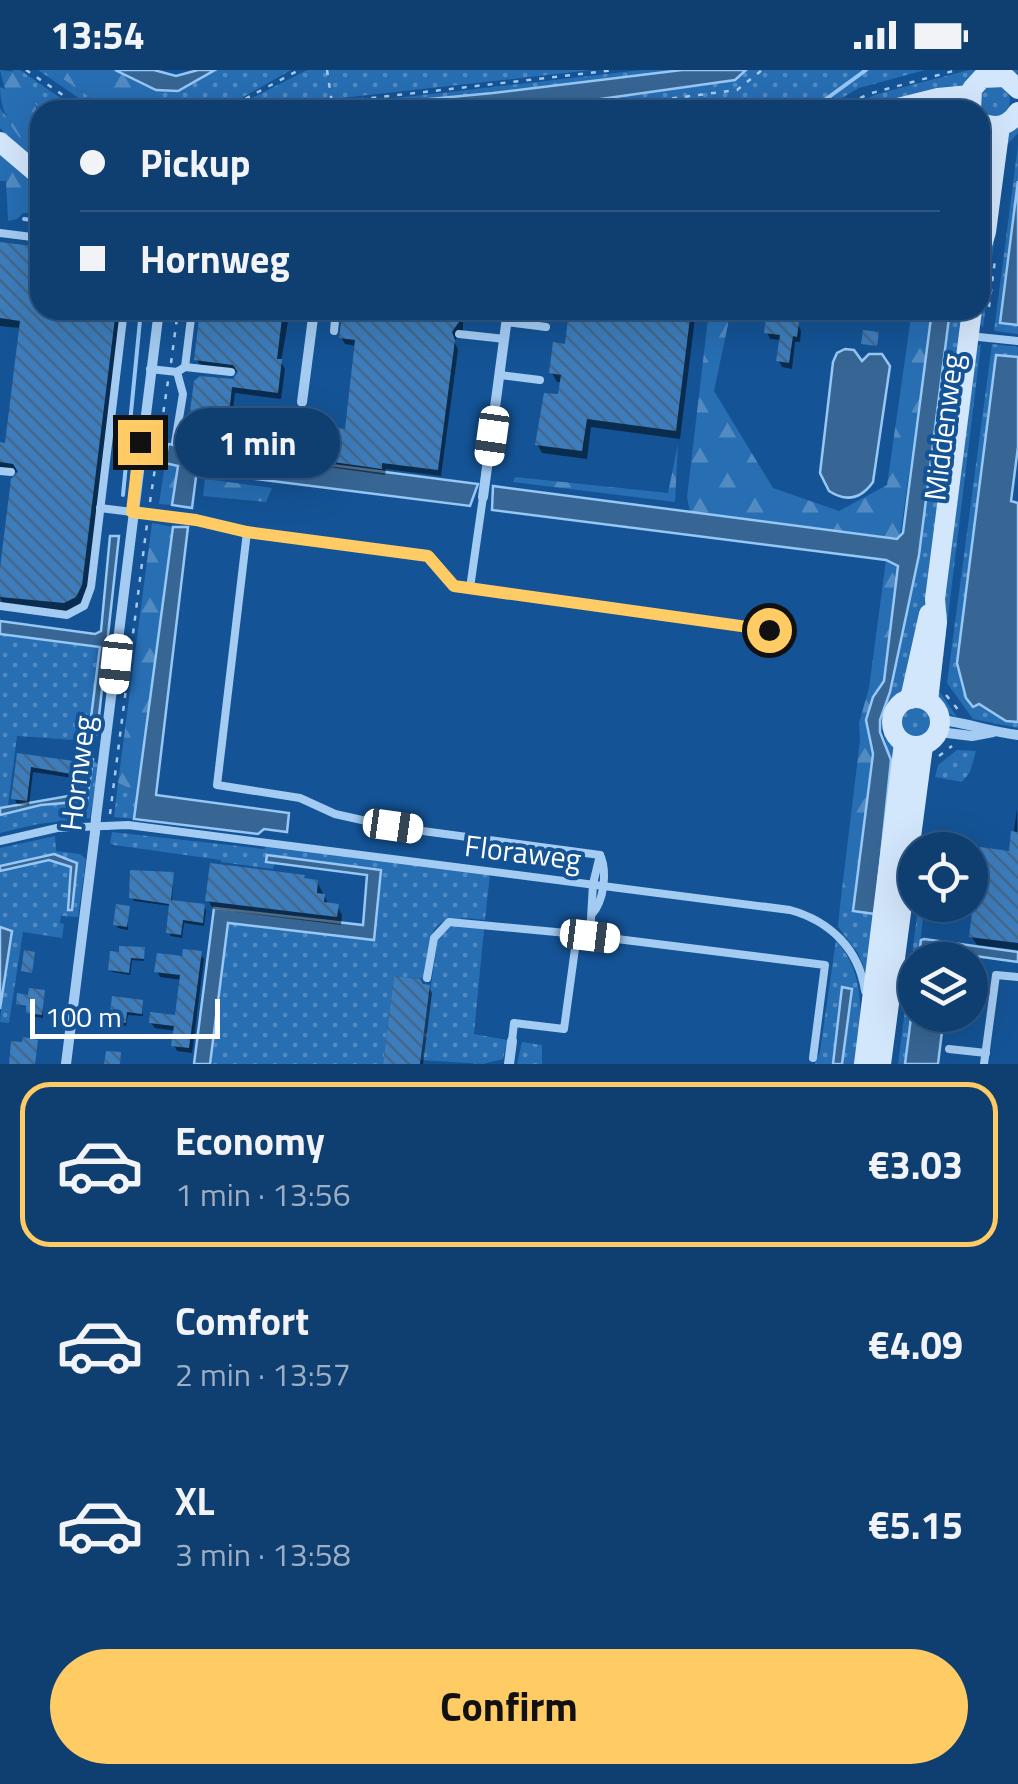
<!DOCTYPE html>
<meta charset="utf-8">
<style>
:root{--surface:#0f3e70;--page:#184575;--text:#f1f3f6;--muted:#9baec3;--line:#2f5783;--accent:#ffcb65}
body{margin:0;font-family:"Titillium Web",sans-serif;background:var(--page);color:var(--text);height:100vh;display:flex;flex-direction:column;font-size:38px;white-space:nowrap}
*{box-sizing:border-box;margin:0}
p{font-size:32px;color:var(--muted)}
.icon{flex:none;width:55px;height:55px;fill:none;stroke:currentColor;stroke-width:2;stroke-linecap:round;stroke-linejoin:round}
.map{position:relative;height:994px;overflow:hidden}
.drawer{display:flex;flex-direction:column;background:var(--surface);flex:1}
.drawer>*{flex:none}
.banner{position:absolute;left:30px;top:30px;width:960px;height:220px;border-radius:30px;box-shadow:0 10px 40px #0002,0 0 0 2px var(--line);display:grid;align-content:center;height:220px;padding:0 50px;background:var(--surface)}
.fabs{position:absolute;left:898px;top:762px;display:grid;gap:20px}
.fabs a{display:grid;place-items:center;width:90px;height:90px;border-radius:50%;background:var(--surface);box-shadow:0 10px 40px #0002,0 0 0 2px var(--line);font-size:50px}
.scale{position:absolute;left:30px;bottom:25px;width:190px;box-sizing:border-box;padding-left:10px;border:5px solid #fff;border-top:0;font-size:28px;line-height:35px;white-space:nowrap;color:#fff;-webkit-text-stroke:8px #145395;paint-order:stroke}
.end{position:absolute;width:45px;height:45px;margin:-22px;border:12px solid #ffcb65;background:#111;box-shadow:0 0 0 5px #111}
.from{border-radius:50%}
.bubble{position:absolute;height:70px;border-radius:35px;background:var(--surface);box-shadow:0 10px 40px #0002,0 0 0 2px var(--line);font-size:32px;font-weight:700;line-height:70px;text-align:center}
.car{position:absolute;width:30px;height:60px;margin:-30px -15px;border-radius:12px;box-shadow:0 0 8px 2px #0007;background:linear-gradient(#fff 24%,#345 0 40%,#fff 0 76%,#345 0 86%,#fff 0)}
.banner b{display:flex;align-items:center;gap:35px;height:95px;font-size:38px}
.banner b+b{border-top:2px solid var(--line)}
.banner i{width:25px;height:25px;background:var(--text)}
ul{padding:18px 0 0;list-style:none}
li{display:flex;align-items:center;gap:30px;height:165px;margin:0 20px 15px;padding:0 30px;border:5px solid transparent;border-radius:30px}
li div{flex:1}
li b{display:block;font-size:38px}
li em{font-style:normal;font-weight:700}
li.current{border-color:var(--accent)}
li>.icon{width:90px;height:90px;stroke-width:1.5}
.cta{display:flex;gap:20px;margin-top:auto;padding:20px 50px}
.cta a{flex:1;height:115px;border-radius:60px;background:var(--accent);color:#111;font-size:40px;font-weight:700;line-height:115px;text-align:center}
.status{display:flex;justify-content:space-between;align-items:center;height:70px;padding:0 50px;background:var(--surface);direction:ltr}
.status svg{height:28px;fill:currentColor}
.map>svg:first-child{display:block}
</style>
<div class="status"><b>13:54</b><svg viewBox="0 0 49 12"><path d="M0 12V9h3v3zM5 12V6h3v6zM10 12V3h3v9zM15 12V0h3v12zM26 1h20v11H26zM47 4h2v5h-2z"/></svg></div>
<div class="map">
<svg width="1018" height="994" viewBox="0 0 1018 994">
<defs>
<pattern id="grass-dots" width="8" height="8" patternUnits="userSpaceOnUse" patternTransform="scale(2.5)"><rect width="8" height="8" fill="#276eb3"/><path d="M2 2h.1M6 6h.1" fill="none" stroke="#528bc2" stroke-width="1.8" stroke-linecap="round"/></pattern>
<pattern id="forest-firs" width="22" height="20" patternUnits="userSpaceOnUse" patternTransform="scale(2.5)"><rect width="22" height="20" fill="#276eb3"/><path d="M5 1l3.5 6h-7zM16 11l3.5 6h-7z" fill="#528bc2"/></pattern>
<pattern id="building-back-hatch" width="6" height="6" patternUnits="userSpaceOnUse" patternTransform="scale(2.5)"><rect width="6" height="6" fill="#3d7dbc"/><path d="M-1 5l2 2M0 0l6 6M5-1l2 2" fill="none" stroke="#44678a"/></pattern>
</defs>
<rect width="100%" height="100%" fill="#145395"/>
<g fill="url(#grass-dots)">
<path d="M12 0H20L78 40 40 41Z"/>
<path d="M38 0H49L110 40H96Z"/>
<path d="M215 0H291L238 30 234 40H145L156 20 178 21Z"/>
<path d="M307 0H592L243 39 250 29Z"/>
<path d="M641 0H682L493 23 292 40Z"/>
<path d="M746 0H925L859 18 822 40H523L734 10Z"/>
<path d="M969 0H1018V3L869 40H842L877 24Z"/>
<circle cx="995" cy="31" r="15"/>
<path d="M0 38 17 62 40 86V96L16 77 0 58Z"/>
<path d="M1018 51V63L1006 76 983 258 978 251 1002 70Z"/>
<path d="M1018 75V111L1000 253 1018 255V264L994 261Z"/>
<path d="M950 240H967L934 497 905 623C883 639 883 655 896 677L868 909 858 883 838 857 840 836 853 841 887 676 880 650 890 622 919 485Z"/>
<path d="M981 274 939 621 957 647C944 643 936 629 934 616L977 276Z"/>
<path d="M992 274 1018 277V287L995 285 957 593 966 628 1006 651 1018 652V658L973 649 947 613Z"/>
<path d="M0 564 100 577 88 671 17 666 8 736 0 738Z"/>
<circle cx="916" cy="652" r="16"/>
<path d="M957 680 976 681 970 702 962 712 935 707 938 695Z"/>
<path d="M93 689 98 695 90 748 38 754 0 763V746L43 736 87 731Z"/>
<path d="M118 713 138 722 134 749 114 747Z"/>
<path d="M112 762 264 779 267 776 490 804 485 850C427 842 431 860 424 909L394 906 383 994H210L228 853 373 870 382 800 278 787 269 792 274 793 273 799 221 792V790L114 775 110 773Z"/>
<path d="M55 766 56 781 80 784 86 789 78 847 61 846 60 853 64 854 62 868 23 862 9 953 0 952 9 859 0 857V801L49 790 72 797 68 839 72 840 77 795 70 788 43 785 0 796V778Z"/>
<path d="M918 838 924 839 918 890H915V917L905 994H898Z"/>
<path d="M456 854 484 859 474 964 507 970 503 989 483 994 420 990 438 867 447 857Z"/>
<path d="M836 870C868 908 861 947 855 994H842L852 919 842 918 833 994H815L820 981Z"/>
<path d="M522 972 542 975V994H517Z"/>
</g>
<g fill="url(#forest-firs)">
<path d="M0 0 16 2C40 38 40 42 40 86 17 70 0 45 0 17L5 19Z"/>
<path d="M49 0H115L156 20 145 40H110Z"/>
<path d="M0 84 40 114V142L23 143 17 149 8 151 6 111H0Z"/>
<path d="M709 240H731L714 321 773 418 839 441 887 415 912 240H932L900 467 892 470 690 442 687 427Z"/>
<path d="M678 374 675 432 513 412 515 407 668 423Z"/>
<path d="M165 393 178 395 172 435 159 434Z"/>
<path d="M205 409 272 418 266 432 203 426Z"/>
<path d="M152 453 173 457 138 722 118 713Z"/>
<path d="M886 490 899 498 884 611 869 637 868 666 873 684 853 841 840 836 860 670 859 653 869 618Z"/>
</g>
<g fill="#376594" stroke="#96c7f5" stroke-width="2.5">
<path d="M115 0H154L176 6 198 0H215L178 21 156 20Z"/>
<path d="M682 0H746L735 10 523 40H313L493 23Z"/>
<path d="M1018 111V255L1000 253Z"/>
<path d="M932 240H950L919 485 890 622 880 650V662L891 690 875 844 853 841 873 684 866 650 873 627 884 611 898 496 886 490 492 440 493 416 897 469 903 463Z"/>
<path d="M845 279 854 280 862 291 869 284H882L890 296 873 412C861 429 846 432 829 421L820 403 833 292 837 283Z"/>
<path d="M996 285 1018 287V377L1011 431 1018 433V652L1006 651 979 634 973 637 966 628 957 593Z"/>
<path d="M168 374 478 414 470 436 200 402 196 407 192 438 172 435 178 396 165 393Z"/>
<path d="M173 457H188L156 725 289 743 287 762 264 759 258 764 134 749Z"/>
<path d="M110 466H119L97 664 88 671 100 577 0 564V551L95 564 101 561Z"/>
<path d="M88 684 93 689 87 731 41 735 0 745V738L80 724Z"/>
<path d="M54 784 77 793 72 840H68L71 797 49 790 0 801V796Z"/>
<path d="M267 785 381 800 374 870 228 853 210 994H194L214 838 363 855 367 805 266 792Z"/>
<path d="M0 857 12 861 0 939Z"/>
<path d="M924 869 1018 882V892L953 883 951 890H918L921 870Z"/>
<path d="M842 917 852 919 842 994H833Z"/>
<path d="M915 917V945H944L938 994H905Z"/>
</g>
<g fill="#0007">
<path d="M0 175 40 181V240H122L87 523 76 539 65 542 4 535 0 528 21 402 0 400V374H7L21 258 0 256Z"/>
<path d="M203 240H290L281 292 285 299 281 329 235 323 233 339 301 348 306 357 347 361 357 276 345 274 341 267 345 240H463V261L454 271 458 280 441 406 386 399 385 405 193 378 189 370 242 302 201 297 197 290Z"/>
<path d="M557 240H696L680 369 591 357 587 389 542 383 537 374 560 327 562 312H557L552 303 567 277 570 252 562 250Z"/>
<path d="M798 254 801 261 800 272H795L792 299 782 297 779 291 782 270 770 269 767 262Z"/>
<path d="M19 686 80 694 82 698 74 704 73 708 33 702 29 735 17 734 14 728Z"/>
<path d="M1017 739 1018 880 977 875 971 866 977 821 971 810 1011 783Z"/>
<path d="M173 805 172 832 204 836 206 840 204 856 184 853 182 868 171 866 169 863 171 836 134 831 132 828Z"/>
<path d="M305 811 317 812 329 835 337 836 342 845 341 855 213 839 208 830Z"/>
<path d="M128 838V860L118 858 116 854Z"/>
<path d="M144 879V891L132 890 130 905 112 902 110 899Z"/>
<path d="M200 884 204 889 192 983 177 981 174 975 176 961 155 958 151 953 177 947 182 910 160 907 157 901Z"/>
<path d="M429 917 432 923 423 994H385Z"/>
<path d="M43 922V948L30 946 29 938 19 934Z"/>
<path d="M142 932 143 946 128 945 126 956 114 954 112 951Z"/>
</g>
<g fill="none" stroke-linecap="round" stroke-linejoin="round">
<g stroke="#96c7f5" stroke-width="4">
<path d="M811 40 866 0"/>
<path d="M24 149 40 151"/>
<path d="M123 425 141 240"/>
</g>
</g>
<g fill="url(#building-back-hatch)">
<path d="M0 172 40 177V240H116L82 515 76 527 64 533 0 527V498L11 409 18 402 13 394 0 392V372L5 373 20 251 0 248Z"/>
<path d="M200 240H283L277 289H282L278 323 232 317 230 336 303 346 302 354 345 359 355 270 339 268 343 240H458L461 249 452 262 455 270 438 400 382 393V399L186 371 194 311 200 306 233 309 238 302 233 295 194 290Z"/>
<path d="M569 240H691L676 361 587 349 582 381 535 375 544 323 558 324 561 305 549 303 553 272 565 274Z"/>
<path d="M766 248 799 252 797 267 793 266 789 293 776 291 780 265 764 263Z"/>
<path d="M863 260 879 262 877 276 861 274Z"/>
<path d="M17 683 45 687 81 692 72 698 71 704 31 697 27 731 11 729Z"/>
<path d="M1011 761 1018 762V873L969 867 976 811 970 810V801L977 802 980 777 1009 781Z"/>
<path d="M210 793 305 805 304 808 318 810 317 823 325 824 324 832 339 834 337 847 205 831Z"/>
<path d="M130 800 174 802 171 830 205 834 203 853 183 850 181 865 166 863 169 834 129 828Z"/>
<path d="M116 834 130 836 127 857 113 855Z"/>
<path d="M119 876 145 877 144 889 131 888 129 903 108 900 110 881 119 882Z"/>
<path d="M183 879 202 881 189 978 171 976 174 956 149 953 150 942 175 945 180 905 154 902 157 883 182 886Z"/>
<path d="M24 880 35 882 32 903 21 901Z"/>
<path d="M394 906 420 909 423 914 430 915 420 994H383Z"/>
<path d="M29 918 45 920 42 945 26 943V936L16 934 17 923 28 925Z"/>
<path d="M112 926 143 930 142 944 127 942 126 953 109 951Z"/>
<path d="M23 967 38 970 35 994H9L11 971 22 972Z"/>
<path d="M106 981 121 982 120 994H104Z"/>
</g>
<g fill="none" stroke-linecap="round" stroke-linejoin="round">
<g stroke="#a4cbf2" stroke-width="2.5" stroke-dasharray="5 8" stroke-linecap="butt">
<path d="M26 0 85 40"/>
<path d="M327 0 332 33"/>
<path d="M239 40 245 29 299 0"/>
<path d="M268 40 615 0"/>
<path d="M582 40 737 20 762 0"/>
<path d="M837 40 868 24 957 0"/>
<path d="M989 237 995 190"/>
<path d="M171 293 178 240"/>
<path d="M150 432 168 311"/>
<path d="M946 625 960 642"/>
<path d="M939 686 952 676"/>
<path d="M110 744 147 454"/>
</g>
<g stroke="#a4cbf2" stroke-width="8">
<path d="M0 163 40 168"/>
<path d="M488 240 508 244"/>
<path d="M507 252 546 257"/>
<path d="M334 261 336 240"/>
<path d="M459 264 505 269"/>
<path d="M969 266 1018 271"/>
<path d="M185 297 192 240"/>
<path d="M150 299 177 302 185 297 231 302"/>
<path d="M500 305 540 310"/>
<path d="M175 373 183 324 177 302"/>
<path d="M0 401 11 402"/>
<path d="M100 438 196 450 247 462"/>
<path d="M470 518 483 427"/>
<path d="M0 536 67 545 84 536 91 517 124 240"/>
<path d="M0 771 57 758 128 755 790 840C830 851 859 879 865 921"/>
<path d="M600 785 393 757 335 744 300 728 217 715 247 462 427 485 454 516 769 560"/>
<path d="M592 844C604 831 607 803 601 787"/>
<path d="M590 866 593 814 600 785"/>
<path d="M427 908 434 868 449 852 577 864"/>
<path d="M512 971 514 953 564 959 577 864 825 895 813 988"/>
<path d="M949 979 986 983"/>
<path d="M984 994 996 905 1018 907"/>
</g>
<g stroke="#a4cbf2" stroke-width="10">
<path d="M302 332 314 240"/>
<path d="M483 427 508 240"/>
<path d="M941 650C968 653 991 662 1018 665"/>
<path d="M939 662 972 666 993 662"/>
<path d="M96 748 159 240"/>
<path d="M66 994 95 762"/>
<path d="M509 994 512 971"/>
</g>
<g stroke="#d3e7fc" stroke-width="20">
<path d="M890 40 938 28 970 25"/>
<path d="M971 40 972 19 982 8 1005 7 1018 19"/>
<path d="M980 52C995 60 1009 56 1018 42"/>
<path d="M0 72 40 106"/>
<path d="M980 88 983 54"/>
<path d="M980 182 986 162 1000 56"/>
<circle cx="916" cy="652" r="24"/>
<path d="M910 629 929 544"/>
<path d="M928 631 937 552 935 529 972 240"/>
<path d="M864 994 904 673"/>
<path d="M881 994 923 676"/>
</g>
<path stroke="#a4cbf2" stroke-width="2.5" stroke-dasharray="5 8" stroke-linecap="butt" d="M108 760 109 748"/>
<path stroke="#a4cbf2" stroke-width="10" d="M95 762 96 748"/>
</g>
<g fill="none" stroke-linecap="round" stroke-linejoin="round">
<path stroke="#ffcb65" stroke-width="12" d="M140 372 132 442 196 450 247 462 428 486 454 516 769 560"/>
</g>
<g text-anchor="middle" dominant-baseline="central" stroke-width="8" stroke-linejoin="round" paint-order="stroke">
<g font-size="30" fill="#fff" stroke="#145395">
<text transform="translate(943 357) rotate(-83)">Middenweg</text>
<text transform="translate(77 703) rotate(-83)">Hornweg</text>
<text transform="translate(523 782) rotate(7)">Floraweg</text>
</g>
</g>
</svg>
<div class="fabs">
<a><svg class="icon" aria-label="locate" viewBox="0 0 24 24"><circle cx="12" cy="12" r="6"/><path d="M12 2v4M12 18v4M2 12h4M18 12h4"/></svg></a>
<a><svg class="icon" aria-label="layers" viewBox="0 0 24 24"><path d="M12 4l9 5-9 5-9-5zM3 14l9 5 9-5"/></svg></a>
</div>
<div class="scale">100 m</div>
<i class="end from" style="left:769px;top:560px"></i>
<i class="end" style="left:140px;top:372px"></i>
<div class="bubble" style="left:175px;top:338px;width:165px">1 min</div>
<i class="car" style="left:492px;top:366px;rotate:188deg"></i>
<i class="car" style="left:116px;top:594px;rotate:186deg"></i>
<i class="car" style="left:393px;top:756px;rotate:98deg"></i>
<i class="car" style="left:590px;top:866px;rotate:97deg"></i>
<div class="banner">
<b><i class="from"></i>Pickup</b>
<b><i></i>Hornweg</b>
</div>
</div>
<section class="drawer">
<ul>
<li class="current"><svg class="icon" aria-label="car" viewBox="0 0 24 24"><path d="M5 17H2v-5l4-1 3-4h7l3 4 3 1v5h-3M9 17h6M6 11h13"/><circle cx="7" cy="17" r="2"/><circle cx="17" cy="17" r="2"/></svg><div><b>Economy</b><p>1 min · 13:56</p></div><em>€3.03</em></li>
<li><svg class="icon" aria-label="car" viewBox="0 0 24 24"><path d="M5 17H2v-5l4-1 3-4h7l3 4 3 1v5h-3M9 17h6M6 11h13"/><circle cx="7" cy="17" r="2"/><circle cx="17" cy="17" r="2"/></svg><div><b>Comfort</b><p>2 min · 13:57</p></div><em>€4.09</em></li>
<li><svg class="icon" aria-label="car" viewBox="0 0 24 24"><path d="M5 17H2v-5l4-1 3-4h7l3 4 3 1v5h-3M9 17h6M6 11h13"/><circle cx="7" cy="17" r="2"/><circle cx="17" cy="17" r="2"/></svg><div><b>XL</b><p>3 min · 13:58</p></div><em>€5.15</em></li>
</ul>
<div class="cta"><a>Confirm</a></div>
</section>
